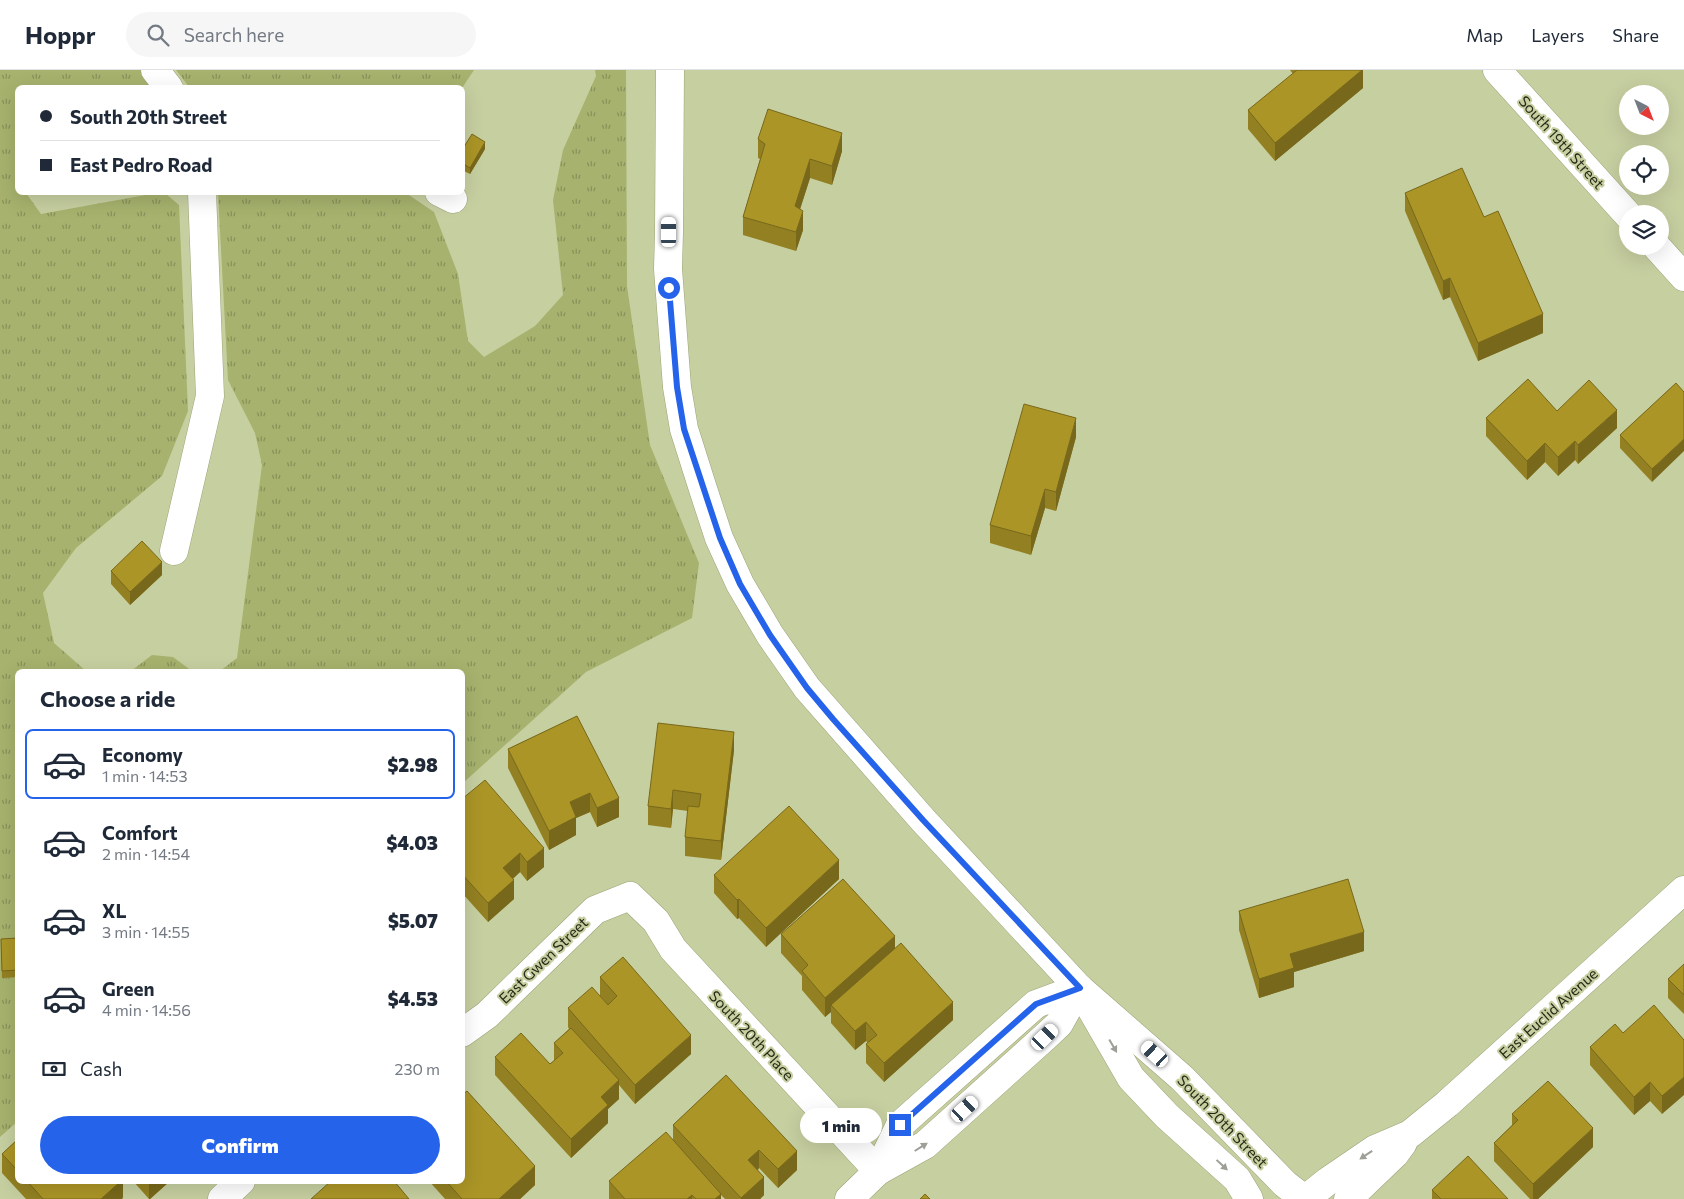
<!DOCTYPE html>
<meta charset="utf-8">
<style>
:root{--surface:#fff;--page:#f6f6f7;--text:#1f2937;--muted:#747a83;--line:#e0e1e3;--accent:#2563eb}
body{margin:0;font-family:Commissioner,sans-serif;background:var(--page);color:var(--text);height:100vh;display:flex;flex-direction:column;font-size:19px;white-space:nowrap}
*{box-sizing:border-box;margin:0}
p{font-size:16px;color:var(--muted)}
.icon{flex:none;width:28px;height:28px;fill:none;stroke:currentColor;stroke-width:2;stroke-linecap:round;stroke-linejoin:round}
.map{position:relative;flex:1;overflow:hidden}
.details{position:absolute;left:15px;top:599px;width:450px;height:515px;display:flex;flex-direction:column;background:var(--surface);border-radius:8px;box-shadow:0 5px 20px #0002}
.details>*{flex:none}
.top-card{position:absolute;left:15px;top:15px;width:450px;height:110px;border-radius:8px;box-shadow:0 5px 20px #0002;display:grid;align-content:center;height:110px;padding:0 25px;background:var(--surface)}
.needle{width:32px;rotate:138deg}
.fabs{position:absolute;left:1619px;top:15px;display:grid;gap:10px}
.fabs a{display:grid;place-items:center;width:50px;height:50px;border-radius:50%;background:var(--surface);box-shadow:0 5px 20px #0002;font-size:25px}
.end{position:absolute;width:22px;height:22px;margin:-11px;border:6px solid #2563eb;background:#fff;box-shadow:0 0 0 2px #fff}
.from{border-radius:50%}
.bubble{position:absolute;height:35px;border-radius:18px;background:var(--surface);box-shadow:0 5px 20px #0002;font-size:16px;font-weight:800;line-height:35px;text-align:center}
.car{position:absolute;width:15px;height:30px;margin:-15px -8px;border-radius:6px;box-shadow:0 0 4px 1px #0007;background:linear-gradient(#fff 24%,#345 0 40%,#fff 0 76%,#345 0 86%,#fff 0)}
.top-card b{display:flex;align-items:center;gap:18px;height:48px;font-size:19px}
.top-card b+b{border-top:1px solid var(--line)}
.top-card i{width:12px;height:12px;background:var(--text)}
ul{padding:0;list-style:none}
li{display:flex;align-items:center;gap:15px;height:70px;margin:0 10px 8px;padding:0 15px;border:2px solid transparent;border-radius:8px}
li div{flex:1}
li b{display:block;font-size:19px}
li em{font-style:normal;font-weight:800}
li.on{border-color:var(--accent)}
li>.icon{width:45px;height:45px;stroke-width:1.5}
h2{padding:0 25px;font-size:22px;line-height:60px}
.pay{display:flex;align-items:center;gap:12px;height:55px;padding:0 25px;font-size:19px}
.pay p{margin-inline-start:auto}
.cta{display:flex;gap:10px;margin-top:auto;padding:10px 25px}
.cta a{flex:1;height:58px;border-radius:30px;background:var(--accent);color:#fff;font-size:20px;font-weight:800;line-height:58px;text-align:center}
header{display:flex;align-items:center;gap:30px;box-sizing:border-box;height:70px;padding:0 25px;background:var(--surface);border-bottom:1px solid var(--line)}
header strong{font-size:24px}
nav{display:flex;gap:28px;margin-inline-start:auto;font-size:18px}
.search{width:350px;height:45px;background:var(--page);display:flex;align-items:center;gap:12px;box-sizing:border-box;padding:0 18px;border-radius:28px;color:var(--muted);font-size:19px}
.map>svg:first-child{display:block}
</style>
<header>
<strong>Hoppr</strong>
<div class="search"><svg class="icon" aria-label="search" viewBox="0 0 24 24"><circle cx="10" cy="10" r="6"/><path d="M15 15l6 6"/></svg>Search here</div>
<nav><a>Map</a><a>Layers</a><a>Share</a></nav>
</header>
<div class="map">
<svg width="1684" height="1129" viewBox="0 0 1684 1129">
<defs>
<pattern id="grass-tufts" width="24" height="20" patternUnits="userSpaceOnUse" patternTransform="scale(1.25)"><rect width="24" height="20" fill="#a6b26d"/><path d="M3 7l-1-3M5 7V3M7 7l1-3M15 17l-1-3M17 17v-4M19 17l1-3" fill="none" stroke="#879159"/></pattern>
</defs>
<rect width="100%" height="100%" fill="#c6cfa0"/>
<g fill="url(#grass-tufts)">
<path d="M0 0H143L156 17 18 18V122L26 123 41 144 156 123H165L179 135 188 341 162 406 76 478 43 523 54 573 86 601H18V1051L0 1067Z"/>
<path d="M176 0H474L462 18 189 17Z"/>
<path d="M595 0H626L627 216 650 375 699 493 692 548 586 602 463 713 462 601H220L237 588 262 395 255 363 228 310 218 123H406L434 142 458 204 468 271 484 287 535 256 563 225 553 130 563 80 596 6Z"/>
<path d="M152 585 173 587 192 601H131Z"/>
</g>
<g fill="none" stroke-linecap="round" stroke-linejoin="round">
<g stroke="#9ba477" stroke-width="29">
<g id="minor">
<path d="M155 0 169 18"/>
<path d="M670 0 669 162 668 199 677 317 684 359 703 419 719 468 740 514 770 565 807 618 923 750 1079 918 1182 1008 1285 1114 1298 1124"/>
<path d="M1497 0 1628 145"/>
<path d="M439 122 453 129"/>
<path d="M1656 176 1684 207"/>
<path d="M174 481 210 326 202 122"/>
<path d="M1090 937 1131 1008 1167 1046 1237 1109 1249 1129"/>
<path d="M462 963 487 945 595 840 630 826 656 851 673 879 878 1101"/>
<path d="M878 1101 900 1055 1036 934 1079 918"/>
<path d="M1308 1127 1328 1111 1375 1079 1410 1064 1447 1034 1684 820"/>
<path d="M222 1129 241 1111"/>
<path d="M849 1129 878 1101 925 1075 1045 967 1059 954 1079 918"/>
<path d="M1348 1129 1395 1084 1403 1073"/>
</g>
</g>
<use href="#minor" stroke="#fff" stroke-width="28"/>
</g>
<g fill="#938022">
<path d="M1290 0H1363V18L1275 91 1248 59V40L1293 4Z"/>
<path d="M758 69 842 81 832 115 810 108 800 139 803 160 796 181 743 165V147L760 89 758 88Z"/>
<path d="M485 79 470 104 462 100V80Z"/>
<path d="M1405 123 1484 147 1543 263 1478 291 1450 227 1443 230 1405 141Z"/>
<path d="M1676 313 1652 412 1620 378V365Z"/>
<path d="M1557 341 1617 358 1578 394 1575 390 1558 406 1545 392 1527 410 1486 366V348Z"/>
<path d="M1076 367 1056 441 1045 438 1031 485 990 473V455Z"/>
<path d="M111 501 162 505 130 535 111 514Z"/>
<path d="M577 646 619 747 597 757 590 742 576 748V765L549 780 508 698V679Z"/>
<path d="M734 680 721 790 685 786V767L688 741 673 739 671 758 648 755V736Z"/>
<path d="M462 729 544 797 527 811 520 802 513 809 514 829 488 852 462 823Z"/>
<path d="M714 805 839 809 766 877 739 848 737 849 714 823Z"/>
<path d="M1239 841 1364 881 1294 902V917L1259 928 1239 860Z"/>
<path d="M781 864 895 879 953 950 884 1012 866 993V974L868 973 866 971 855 980 831 953V942L825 947 802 920V906L781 883Z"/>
<path d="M18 868V907L2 908 1 869Z"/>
<path d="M1684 894V944L1668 928V909Z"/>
<path d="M600 907 691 984 635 1034 619 1015V1029L608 1039V1053L571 1088 495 1005V987L550 994 554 991V973L569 959 568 957V938L608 935 600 926Z"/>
<path d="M1623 963 1684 970 1662 1044 1650 1031 1634 1045 1590 995V977Z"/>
<path d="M726 1005 797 1100 778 1118 759 1098 758 1100 764 1125 760 1129H725L721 1125V1129H609V1111L673 1069V1055Z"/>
<path d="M1512 1044 1593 1077 1538 1129H1530L1494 1091V1073L1512 1055Z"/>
<path d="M18 1069V1111H123V1127L122 1129H26L2 1103V1084Z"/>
<path d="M133 1111H170L150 1129H149Z"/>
<path d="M429 1111H462L535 1115 520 1129H445Z"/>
<path d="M1432 1120 1508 1129H1432Z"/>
</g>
<g fill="#78681b">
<path d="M1362 0H1363V18L1275 91V73Z"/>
<path d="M842 63V81L832 115V96Z"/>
<path d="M485 72V79L470 104V98Z"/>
<path d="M810 89V108L795 155V136Z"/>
<path d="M803 141V160L796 181V162Z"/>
<path d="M1450 208V227L1443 230V211Z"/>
<path d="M1543 244V263L1478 291V273Z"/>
<path d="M1617 340V358L1578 394V375Z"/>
<path d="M1076 348V367L1056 441V422Z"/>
<path d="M1684 369V381L1652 412V399Z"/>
<path d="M1575 371V390L1558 406V387Z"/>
<path d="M1545 373V392L1527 410V391Z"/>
<path d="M1045 419V438L1031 485V466Z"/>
<path d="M162 492V505L130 535V522Z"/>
<path d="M734 662V680L721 790V771Z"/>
<path d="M673 720V739L671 758V739Z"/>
<path d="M590 723V742L576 748V765L549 780V761L570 732Z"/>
<path d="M619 728V747L597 757V738Z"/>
<path d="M544 778V797L527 811V792Z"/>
<path d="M520 783V802L503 817V798Z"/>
<path d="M839 790V809L766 877V858Z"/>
<path d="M514 810V829L488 852V833Z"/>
<path d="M739 829V848L737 849V830Z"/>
<path d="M1364 862V881L1294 902V917L1259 928V909L1290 884Z"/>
<path d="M895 866V885L831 935V942L825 947V928Z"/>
<path d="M953 932V950L884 1012V993Z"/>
<path d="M866 952V971L855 980V961Z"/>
<path d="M691 965V984L635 1034V1015Z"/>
<path d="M1684 1007V1025L1662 1044V1026Z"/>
<path d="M619 1010V1029L608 1039V1053L571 1088V1069L601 1027Z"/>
<path d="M1650 1012V1031L1634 1045V1027Z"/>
<path d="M1593 1058V1077L1538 1129H1533V1114Z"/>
<path d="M759 1080V1098L748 1109V1090Z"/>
<path d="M797 1081V1100L778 1118V1099Z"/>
<path d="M535 1096V1115L520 1129H499Z"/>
<path d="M764 1107V1125L760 1129H741V1128Z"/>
<path d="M121 1111H123V1127L122 1129H101Z"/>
<path d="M149 1111H170L150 1129H149Z"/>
<path d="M721 1124V1129H715Z"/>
<path d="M692 1125V1129H687Z"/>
</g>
<g fill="#ab9527" stroke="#78681b">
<path d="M1297 0H1362L1275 73 1248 40Z"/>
<path d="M768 39 842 63 832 96 810 89 795 136 803 141 796 162 743 147 765 74 758 69Z"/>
<path d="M472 64 485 72 470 98 462 93V80Z"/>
<path d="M1462 98 1484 147 1498 141 1543 244 1478 273 1450 208 1443 211 1405 123Z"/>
<path d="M1528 309 1557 341 1589 310 1617 340 1578 375 1575 371 1558 387 1545 373 1527 391 1486 348Z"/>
<path d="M1676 313 1684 322V369L1652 399 1620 365Z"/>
<path d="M1024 334 1076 348 1056 422 1045 419 1031 466 990 455Z"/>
<path d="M142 471 162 492 130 522 111 501Z"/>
<path d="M577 646 619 728 597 738 590 723 570 732 576 747 549 761 508 679Z"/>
<path d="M658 653 734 662 721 771 685 767 688 736 699 737 701 724 673 720 671 739 648 736Z"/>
<path d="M485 710 544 778 527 792 520 783 503 798 514 810 488 833 462 804V729Z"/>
<path d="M789 736 839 790 766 858 739 829 737 830 714 805Z"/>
<path d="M843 809 895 866 825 928 802 901 808 895 781 864Z"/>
<path d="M1348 809 1364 862 1290 884 1294 898 1259 909 1239 841Z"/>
<path d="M18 868V900L2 901 1 869Z"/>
<path d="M901 873 953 932 884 993 866 974 877 965 866 952 855 961 831 935Z"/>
<path d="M623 887 691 965 635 1015 568 938 592 917 608 935 617 926 600 907Z"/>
<path d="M1684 894V925L1668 909Z"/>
<path d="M1654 935 1684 970V1007L1662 1026 1650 1012 1634 1027 1590 977 1615 954 1623 963Z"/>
<path d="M571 958 619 1010 601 1027 608 1035 571 1069 495 987 521 963 550 994 563 983 554 973Z"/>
<path d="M726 1005 797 1081 778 1099 759 1080 748 1090 764 1107 741 1128 673 1055Z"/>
<path d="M1548 1011 1593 1058 1533 1114 1494 1073 1518 1050 1512 1044Z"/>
<path d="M467 1021 535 1096 499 1129H462L446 1111H462V1025Z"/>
<path d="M666 1062 721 1124 715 1129H696L692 1125 687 1129H625L609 1111Z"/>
<path d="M18 1069V1101L2 1084Z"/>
<path d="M1468 1086 1508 1129H1441L1432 1120Z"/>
<path d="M27 1111H121L101 1129H43Z"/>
<path d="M331 1111H394L409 1129H311Z"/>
<path d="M925 1124 930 1129H920Z"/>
</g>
<defs><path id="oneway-solid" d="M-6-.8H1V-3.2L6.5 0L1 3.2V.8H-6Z" transform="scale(1.25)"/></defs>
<g fill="#9e9f97">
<use href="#oneway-solid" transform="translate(1113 976) rotate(60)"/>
<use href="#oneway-solid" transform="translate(921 1077) rotate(-32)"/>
<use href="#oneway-solid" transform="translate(1366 1085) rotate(146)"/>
<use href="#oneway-solid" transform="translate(1222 1095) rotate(43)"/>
</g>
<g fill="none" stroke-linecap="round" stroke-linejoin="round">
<path stroke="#2563eb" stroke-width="6" d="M669 218 677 317 684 359 720 468 740 514 770 565 807 618 833 649 923 750 1080 918 1036 934 900 1055"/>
</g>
<g text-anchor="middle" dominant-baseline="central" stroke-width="4" stroke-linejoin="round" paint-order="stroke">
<g font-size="15" fill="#272a18" stroke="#c6cfa0">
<text transform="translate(1562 72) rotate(48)">South 19th Street</text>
<text transform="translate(543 890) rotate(-44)">East Gwen Street</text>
<text transform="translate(1548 943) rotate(-42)">East Euclid Avenue</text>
<text transform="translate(752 965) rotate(47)">South 20th Place</text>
<text transform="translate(1223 1051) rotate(46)">South 20th Street</text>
</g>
</g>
</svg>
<div class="fabs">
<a><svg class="needle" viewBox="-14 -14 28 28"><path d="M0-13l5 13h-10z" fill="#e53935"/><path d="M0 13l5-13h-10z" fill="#747a83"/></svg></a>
<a><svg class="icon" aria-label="locate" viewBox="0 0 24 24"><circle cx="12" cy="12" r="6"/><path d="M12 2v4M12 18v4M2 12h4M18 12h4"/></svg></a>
<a><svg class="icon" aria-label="layers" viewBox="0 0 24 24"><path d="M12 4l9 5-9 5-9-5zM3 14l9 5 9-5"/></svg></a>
</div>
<i class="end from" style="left:669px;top:218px"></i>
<i class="end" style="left:900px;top:1055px"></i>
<div class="bubble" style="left:800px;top:1038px;width:82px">1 min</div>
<i class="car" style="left:669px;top:162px;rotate:0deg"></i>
<i class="car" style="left:1045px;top:967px;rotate:46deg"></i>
<i class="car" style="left:1155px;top:984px;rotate:312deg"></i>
<i class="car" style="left:965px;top:1039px;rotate:48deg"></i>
<div class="top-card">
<b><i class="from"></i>South 20th Street</b>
<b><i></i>East Pedro Road</b>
</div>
<section class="details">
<h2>Choose a ride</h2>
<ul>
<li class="on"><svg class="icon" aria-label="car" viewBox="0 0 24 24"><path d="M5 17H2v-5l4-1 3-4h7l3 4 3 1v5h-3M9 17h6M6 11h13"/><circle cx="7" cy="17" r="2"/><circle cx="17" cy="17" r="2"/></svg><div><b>Economy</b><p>1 min · 14:53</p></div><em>$2.98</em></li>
<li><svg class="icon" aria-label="car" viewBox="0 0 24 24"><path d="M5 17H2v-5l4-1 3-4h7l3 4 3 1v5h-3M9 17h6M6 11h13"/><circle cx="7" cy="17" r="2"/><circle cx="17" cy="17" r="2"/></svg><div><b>Comfort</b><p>2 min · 14:54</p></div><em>$4.03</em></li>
<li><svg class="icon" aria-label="car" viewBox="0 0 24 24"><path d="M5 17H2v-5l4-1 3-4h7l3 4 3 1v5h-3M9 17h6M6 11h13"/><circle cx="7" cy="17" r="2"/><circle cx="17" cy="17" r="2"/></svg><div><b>XL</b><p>3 min · 14:55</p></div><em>$5.07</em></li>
<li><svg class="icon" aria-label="car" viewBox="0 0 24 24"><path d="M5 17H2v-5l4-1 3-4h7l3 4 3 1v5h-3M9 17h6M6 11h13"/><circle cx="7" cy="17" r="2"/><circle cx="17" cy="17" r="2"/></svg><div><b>Green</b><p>4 min · 14:56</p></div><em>$4.53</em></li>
</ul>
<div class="pay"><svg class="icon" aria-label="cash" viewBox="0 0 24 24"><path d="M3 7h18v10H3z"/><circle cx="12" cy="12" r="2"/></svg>Cash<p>230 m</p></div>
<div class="cta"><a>Confirm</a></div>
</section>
</div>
